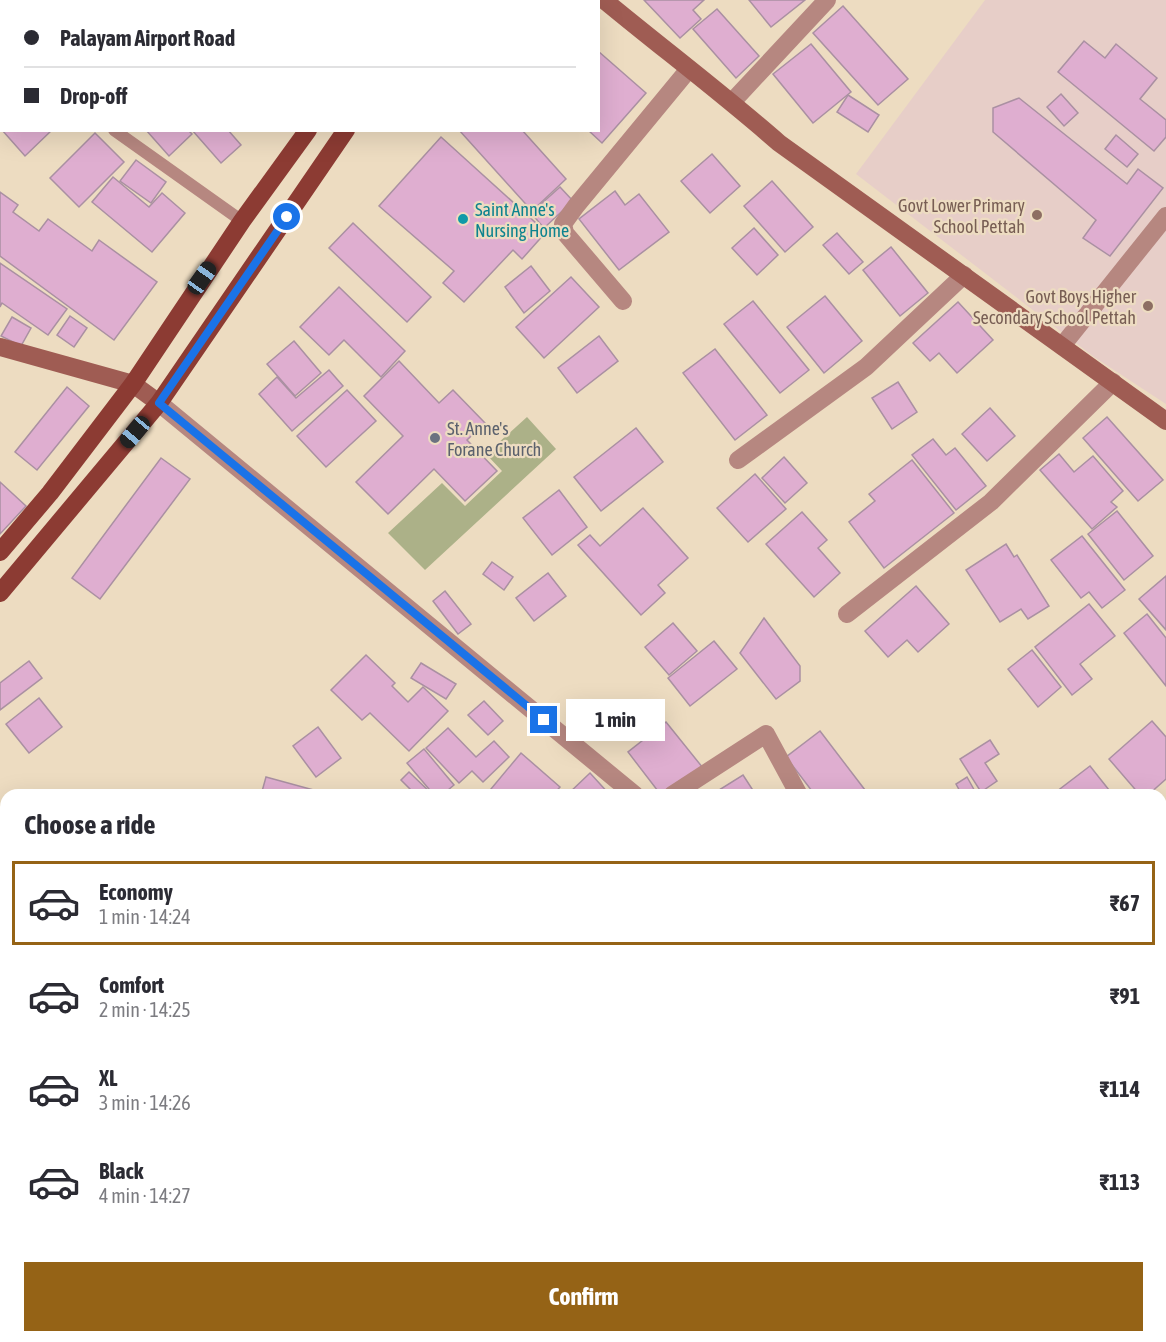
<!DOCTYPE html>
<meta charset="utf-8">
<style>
:root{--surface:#fff;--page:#f2f2f3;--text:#2b2b33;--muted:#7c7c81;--line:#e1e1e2;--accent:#956316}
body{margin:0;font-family:"Asap Condensed",sans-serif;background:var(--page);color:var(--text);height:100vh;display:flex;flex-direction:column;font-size:22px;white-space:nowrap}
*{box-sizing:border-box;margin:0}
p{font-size:20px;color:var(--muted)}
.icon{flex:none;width:33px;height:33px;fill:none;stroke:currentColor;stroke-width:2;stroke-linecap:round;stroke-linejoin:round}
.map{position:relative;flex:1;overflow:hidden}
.sheet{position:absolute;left:0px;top:789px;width:1167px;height:554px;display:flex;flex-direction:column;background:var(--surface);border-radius:18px 18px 0 0;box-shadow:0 6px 24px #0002}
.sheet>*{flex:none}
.hud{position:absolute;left:0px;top:0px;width:600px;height:132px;box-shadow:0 6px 24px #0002;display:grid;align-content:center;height:132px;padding:0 24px;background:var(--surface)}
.end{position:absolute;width:27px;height:27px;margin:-14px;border:8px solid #1a73e8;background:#fff;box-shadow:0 0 0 3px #fff}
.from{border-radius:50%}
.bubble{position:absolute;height:42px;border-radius:0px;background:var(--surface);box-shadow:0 6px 24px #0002;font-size:20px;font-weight:700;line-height:42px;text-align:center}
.car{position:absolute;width:18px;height:36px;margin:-18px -9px;border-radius:8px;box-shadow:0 0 4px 2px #0007;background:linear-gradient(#222 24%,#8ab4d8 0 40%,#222 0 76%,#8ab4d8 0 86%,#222 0)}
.hud b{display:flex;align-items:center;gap:21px;height:57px;font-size:22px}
.hud b+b{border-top:2px solid var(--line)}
.hud i{width:15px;height:15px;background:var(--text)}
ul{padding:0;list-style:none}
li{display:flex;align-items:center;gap:18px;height:84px;margin:0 12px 9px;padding:0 12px;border:3px solid transparent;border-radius:0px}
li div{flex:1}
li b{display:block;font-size:22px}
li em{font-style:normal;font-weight:700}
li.active{border-color:var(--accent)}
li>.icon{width:54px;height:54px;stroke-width:1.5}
h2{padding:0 24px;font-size:27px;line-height:72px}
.primary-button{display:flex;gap:12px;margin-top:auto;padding:12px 24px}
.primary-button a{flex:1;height:69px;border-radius:0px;background:var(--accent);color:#fff;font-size:24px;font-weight:700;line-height:69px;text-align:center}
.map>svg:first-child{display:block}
</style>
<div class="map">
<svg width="1166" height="1342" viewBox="0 0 1166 1342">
<rect width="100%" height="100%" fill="#eddcc1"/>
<g fill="#e3cead">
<path d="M0 853 6 856V1067L0 1079Z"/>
<path d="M1166 1074V1181L1161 1182V1075Z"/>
<path d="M6 1259V1336L439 1337 413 1342H0V1260Z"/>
</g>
<path fill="#e7cec8" d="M985 0H1166V404L1094 357 856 174Z"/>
<path fill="#acb188" d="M527 417 556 449 425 570 388 533 442 483 465 506 502 471 486 454Z"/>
<g fill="#dfaed0" stroke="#aa90a2" stroke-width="1.5">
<path d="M0 0H26L2 2V39Z"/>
<path d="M644 0H704L693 10 701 19 680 38Z"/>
<path d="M749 0H805L771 27Z"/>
<path d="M843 6 908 79 878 105 813 33Z"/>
<path d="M717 9 759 56 736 78 693 29Z"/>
<path d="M1084 41 1105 58 1116 44 1157 78 1140 99 1166 120V137L1154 151 1058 72Z"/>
<path d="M811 44 851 92 813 123 773 74Z"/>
<path d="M598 51 646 93 602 143 588 130H598Z"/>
<path d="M1061 94 1078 113 1064 126 1047 107Z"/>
<path d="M848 95 879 115 868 132 837 112Z"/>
<path d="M1019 98 1127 184 1138 169 1163 188 1110 256 1083 238 1096 220 993 132V108Z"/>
<path d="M2 130H52L25 156Z"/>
<path d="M146 130H188L192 134 169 156Z"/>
<path d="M192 130H228L241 145 221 163Z"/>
<path d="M459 130H522L566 179 532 211Z"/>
<path d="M95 133 124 162 79 207 50 178Z"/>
<path d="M1116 135 1138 154 1127 167 1105 149Z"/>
<path d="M441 137 546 232 522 259 513 250 464 302 443 283 454 271 379 206Z"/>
<path d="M712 154 740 186 710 213 681 181Z"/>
<path d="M136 160 166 182 151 203 120 181Z"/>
<path d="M113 177 149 207 162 193 185 213 152 252 92 202Z"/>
<path d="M772 181 813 227 785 252 744 206Z"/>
<path d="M560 187 573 201 544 228 531 213Z"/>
<path d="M615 191 625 205 639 194 669 232 619 270 579 219Z"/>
<path d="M0 192 18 205 13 212 39 231 48 219 92 251 99 240 157 282 114 340 0 256Z"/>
<path d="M353 223 431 297 407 322 329 248Z"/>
<path d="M754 228 778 255 757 275 732 248Z"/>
<path d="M837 233 863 262 849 274 823 245Z"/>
<path d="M891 247 928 293 900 316 863 270Z"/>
<path d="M0 263 67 309 48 335 2 303 0 307Z"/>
<path d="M531 266 550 291 524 313 505 287Z"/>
<path d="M571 277 599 307 544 358 516 327Z"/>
<path d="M339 287 405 351 381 377 344 340 329 355 300 327Z"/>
<path d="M825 296 862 341 824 373 787 327Z"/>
<path d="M753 301 809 370 780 393 724 324Z"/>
<path d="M958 302 993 340 957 373 939 353 930 361 913 343Z"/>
<path d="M70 316 87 328 74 347 57 335Z"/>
<path d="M12 317 31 328 21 346 1 336Z"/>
<path d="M599 336 618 361 577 393 558 368Z"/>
<path d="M294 341 321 373 295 396 267 364Z"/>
<path d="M715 349 767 415 735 440 683 373Z"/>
<path d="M399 361 439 403 453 390 485 423 467 440 497 471 465 501 434 469 388 514 356 482 403 436 364 396Z"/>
<path d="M329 370 343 386 292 431 259 394 277 377 296 398Z"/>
<path d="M898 382 917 412 892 429 872 398Z"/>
<path d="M67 387 89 406 37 470 15 452Z"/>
<path d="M347 390 376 421 326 467 297 436Z"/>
<path d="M990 408 1015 436 987 461 962 434Z"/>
<path d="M1107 417 1163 480 1138 501 1083 438Z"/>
<path d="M636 428 663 462 601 511 574 477Z"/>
<path d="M933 439 946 455 955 448 986 486 956 510 912 455Z"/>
<path d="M1059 454 1074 472 1093 456 1123 491 1111 502 1117 507 1092 529 1040 470Z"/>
<path d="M784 457 807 483 785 503 762 478Z"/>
<path d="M161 458 190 479 100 599 72 578Z"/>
<path d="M912 460 954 513 884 568 849 522 875 501 869 494Z"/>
<path d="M755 474 786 509 748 542 717 508Z"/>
<path d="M0 482 26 506 0 534Z"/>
<path d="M559 490 587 527 552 555 523 518Z"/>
<path d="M643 508 688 558 658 585 665 593 641 615 578 545 590 535 600 546Z"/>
<path d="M1117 511 1153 556 1124 580 1088 534Z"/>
<path d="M802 512 827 540 818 548 840 573 814 597 766 544Z"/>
<path d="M1082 536 1125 590 1102 608 1089 592 1081 598 1051 560Z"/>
<path d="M1006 544 1014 557 1017 555 1049 606 1028 619 1021 609 1000 622 966 570Z"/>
<path d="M492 562 513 577 504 590 483 574Z"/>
<path d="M548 573 566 596 534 621 516 598Z"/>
<path d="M1166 576V630L1139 599Z"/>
<path d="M916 586 949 624 918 652 907 640 888 657 865 631Z"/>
<path d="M445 591 471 624 458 634 433 601Z"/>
<path d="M1089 604 1115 636 1080 664 1092 679 1072 695 1035 647Z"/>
<path d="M1147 614 1166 638V686L1124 633Z"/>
<path d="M764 618 800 666V681L776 699 740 653Z"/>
<path d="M673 623 697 651 669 675 645 647Z"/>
<path d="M714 641 737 669 690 706 668 678Z"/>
<path d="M1032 650 1061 687 1038 707 1008 669Z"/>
<path d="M366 655 395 683 392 686 408 702 423 687 448 711 409 751 370 713 362 720 331 690Z"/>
<path d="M29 661 42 678 0 710V683Z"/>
<path d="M421 663 456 684 446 699 411 678Z"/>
<path d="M39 698 62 727 29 753 6 724Z"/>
<path d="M484 701 503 721 488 735 468 715Z"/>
<path d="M1152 721 1166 737V779L1148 795H1140L1109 759Z"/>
<path d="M666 722 703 768 669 795H661L628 752Z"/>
<path d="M318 727 341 758 316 777 293 746Z"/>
<path d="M448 728 476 757 494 741 509 757 483 782 472 771 459 783 426 748Z"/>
<path d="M820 731 865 790 859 795H815L786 757Z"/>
<path d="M990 740 999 754 985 763 997 781 981 792 960 759Z"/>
<path d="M424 749 454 785 442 795H434L407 763Z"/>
<path d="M521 753 560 787 553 795H486Z"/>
<path d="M1090 766 1113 795H1052Z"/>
<path d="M409 772 433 795H416L401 780Z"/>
<path d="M590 773 610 795H567Z"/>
<path d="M743 775 756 795H711Z"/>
<path d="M266 777 321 792 320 795H261Z"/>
<path d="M967 777 977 795H962L956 784Z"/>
<path d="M6 878V1032L0 1029V892Z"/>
<path d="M1166 941V966L1161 967V942Z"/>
<path d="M6 1104V1210H0V1119Z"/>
<path d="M448 1336H490L492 1342H450Z"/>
<path d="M602 1336H644V1342H603Z"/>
<path d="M973 1336H1024L1018 1342H967Z"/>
</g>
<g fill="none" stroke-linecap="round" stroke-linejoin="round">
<path stroke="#b68780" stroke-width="12" d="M114 130 242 221"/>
<g stroke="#b68780" stroke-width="18">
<path d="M59 0 60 2"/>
<path d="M227 2 234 0"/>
<path d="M732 102 827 0"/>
<path d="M623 301 565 233 563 224 576 206 689 69"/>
<path d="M1062 346 1166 216"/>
<path d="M159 403 635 795"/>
<path d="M738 460 866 367 964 275"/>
<path d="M847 614 991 502 1113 382"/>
<path d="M672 795 766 734 799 795"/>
<path d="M0 821 6 825"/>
<path d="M1161 910 1166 909"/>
<path d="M1161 1264 1166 1253"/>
<path d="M1073 1342 1086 1336"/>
<path d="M1126 1342 1129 1336"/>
</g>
<g stroke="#9f5c53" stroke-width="18">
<path d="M604 0C662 48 722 93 779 143L1166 421"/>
<path d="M0 347 133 384 159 403"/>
</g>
<g stroke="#8c3b33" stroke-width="18">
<path d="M430 2 432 0"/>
<path d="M481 2 483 0"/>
<path d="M0 552 50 493 133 384 242 221 308 130"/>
<path d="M0 593 159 403 346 130"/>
</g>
<g stroke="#716757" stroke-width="7">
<g id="rail">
<path d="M1161 1123 1166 1122"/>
<path d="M1161 1145 1166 1144"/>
<path d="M126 1342 152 1336"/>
<path d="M233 1342 259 1336"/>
</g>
</g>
<use href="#rail" stroke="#eddcc1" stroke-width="4.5" stroke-dasharray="14" stroke-linecap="butt"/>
<path stroke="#867b68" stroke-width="4" stroke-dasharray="6 3" stroke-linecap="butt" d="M136 1336 137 1342"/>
</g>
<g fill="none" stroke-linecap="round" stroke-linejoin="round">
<path stroke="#1a73e8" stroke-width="8" d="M287 217 159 403 544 720"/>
</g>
<g fill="#8d6e63" stroke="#eddcc1" stroke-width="2">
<circle cx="1037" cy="215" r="6"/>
<circle cx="1148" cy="306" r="6"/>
</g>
<circle fill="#0f9aa8" stroke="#eddcc1" stroke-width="2" cx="463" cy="219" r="6"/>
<circle fill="#6b7280" stroke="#eddcc1" stroke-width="2" cx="435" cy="438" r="6"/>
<g text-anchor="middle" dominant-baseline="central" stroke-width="4.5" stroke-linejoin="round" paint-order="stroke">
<g font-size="18" fill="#785e54" stroke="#eddcc1" text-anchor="end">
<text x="1025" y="205">Govt Lower Primary<tspan x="1025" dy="21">School Pettah</tspan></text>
<text x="1136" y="296">Govt Boys Higher<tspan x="1136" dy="21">Secondary School Pettah</tspan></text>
</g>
<g font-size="18" fill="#0d838f" stroke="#eddcc1" text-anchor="start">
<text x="475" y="209">Saint Anne's<tspan x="475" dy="21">Nursing Home</tspan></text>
</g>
<g font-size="18" fill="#5b616d" stroke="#eddcc1" text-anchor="start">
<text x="447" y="428">St. Anne's<tspan x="447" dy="21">Forane Church</tspan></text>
</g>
</g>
</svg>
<i class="end from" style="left:287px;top:217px"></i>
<i class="end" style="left:544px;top:720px"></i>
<div class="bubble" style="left:566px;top:699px;width:99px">1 min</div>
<i class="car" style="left:202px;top:278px;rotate:35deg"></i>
<i class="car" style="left:135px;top:432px;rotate:220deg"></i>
<div class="hud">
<b><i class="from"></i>Palayam Airport Road</b>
<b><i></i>Drop-off</b>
</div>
<section class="sheet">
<h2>Choose a ride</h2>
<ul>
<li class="active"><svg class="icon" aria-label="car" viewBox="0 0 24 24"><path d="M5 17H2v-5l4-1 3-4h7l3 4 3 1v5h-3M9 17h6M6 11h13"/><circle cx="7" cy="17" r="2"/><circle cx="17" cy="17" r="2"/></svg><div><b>Economy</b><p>1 min · 14:24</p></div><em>₹67</em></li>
<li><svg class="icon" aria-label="car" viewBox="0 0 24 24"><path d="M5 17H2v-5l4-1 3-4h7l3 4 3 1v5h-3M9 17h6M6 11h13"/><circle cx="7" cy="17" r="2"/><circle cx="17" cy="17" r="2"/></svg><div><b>Comfort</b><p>2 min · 14:25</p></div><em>₹91</em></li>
<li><svg class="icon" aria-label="car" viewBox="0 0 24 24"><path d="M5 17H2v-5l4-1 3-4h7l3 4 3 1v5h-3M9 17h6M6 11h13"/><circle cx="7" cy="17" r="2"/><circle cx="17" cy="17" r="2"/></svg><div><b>XL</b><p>3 min · 14:26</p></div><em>₹114</em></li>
<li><svg class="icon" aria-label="car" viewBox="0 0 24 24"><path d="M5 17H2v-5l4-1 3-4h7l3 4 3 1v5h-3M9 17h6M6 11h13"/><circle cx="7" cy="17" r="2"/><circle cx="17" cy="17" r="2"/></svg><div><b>Black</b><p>4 min · 14:27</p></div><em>₹113</em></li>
</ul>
<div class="primary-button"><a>Confirm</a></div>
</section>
</div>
